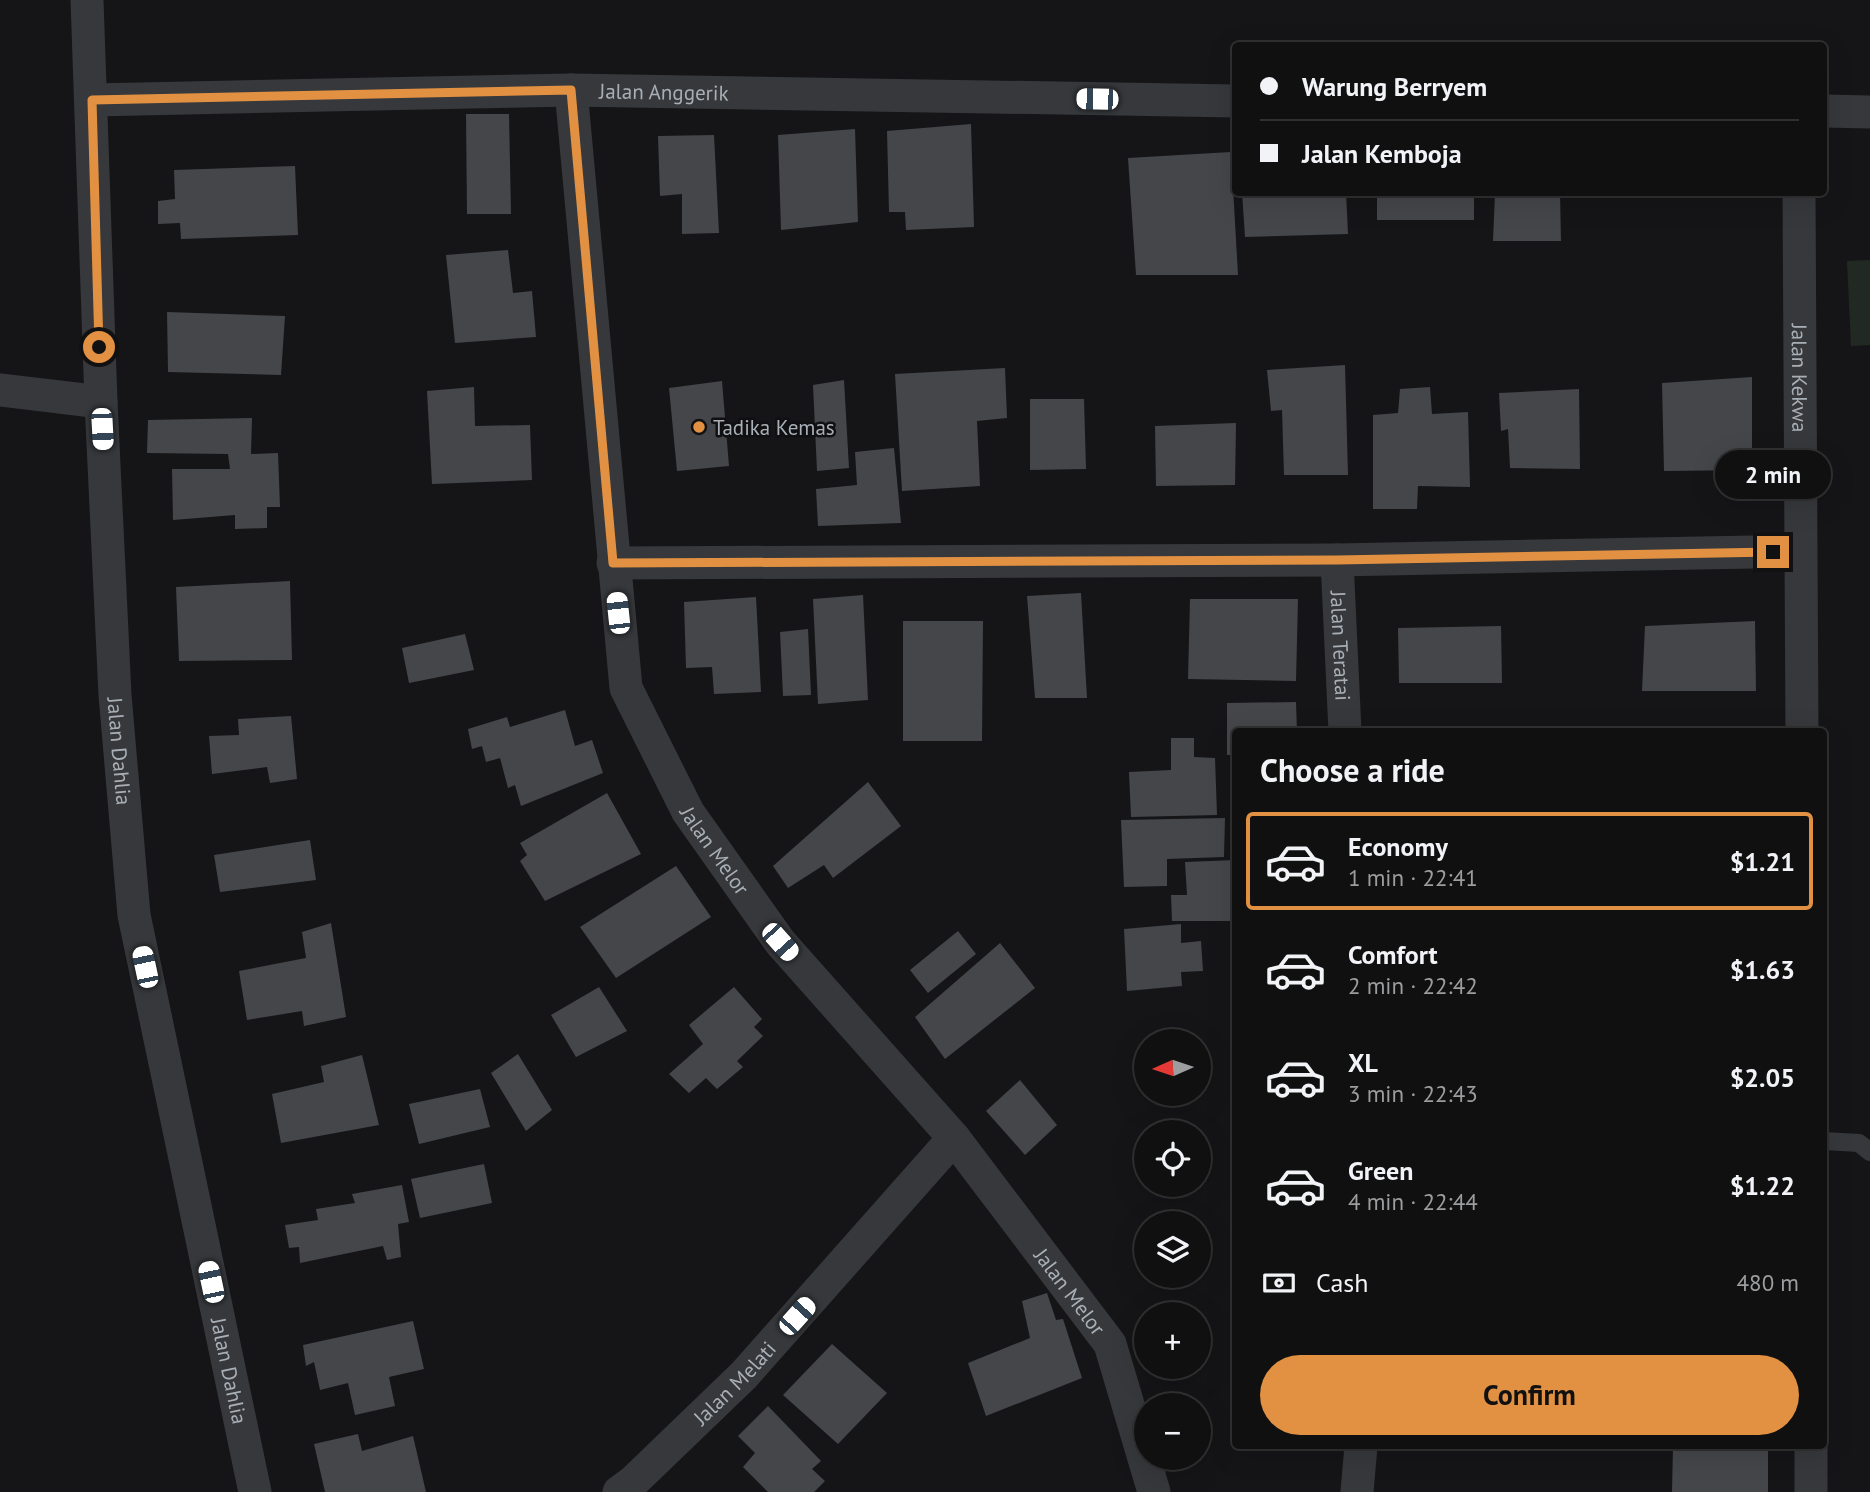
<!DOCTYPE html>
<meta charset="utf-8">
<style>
:root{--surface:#101011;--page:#1e1e1f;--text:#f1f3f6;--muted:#9c9d9f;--line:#303031;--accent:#e29142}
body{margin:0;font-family:"PT Sans",sans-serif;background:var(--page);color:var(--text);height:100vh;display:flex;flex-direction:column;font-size:26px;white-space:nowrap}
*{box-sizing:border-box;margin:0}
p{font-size:23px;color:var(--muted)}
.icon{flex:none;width:38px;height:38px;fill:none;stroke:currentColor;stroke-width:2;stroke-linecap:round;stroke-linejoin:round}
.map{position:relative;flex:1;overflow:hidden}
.sheet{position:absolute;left:1232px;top:728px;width:595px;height:721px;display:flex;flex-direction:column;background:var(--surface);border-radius:7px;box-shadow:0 7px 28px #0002,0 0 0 2px var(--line)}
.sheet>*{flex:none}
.top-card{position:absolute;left:1232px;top:42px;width:595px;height:154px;border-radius:7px;box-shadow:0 7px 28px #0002,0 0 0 2px var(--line);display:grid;align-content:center;height:154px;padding:0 28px;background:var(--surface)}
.needle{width:46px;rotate:267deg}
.fabs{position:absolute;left:1134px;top:1029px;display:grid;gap:14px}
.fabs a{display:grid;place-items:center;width:77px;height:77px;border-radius:50%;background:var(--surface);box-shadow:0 7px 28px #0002,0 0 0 2px var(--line);font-size:35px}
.end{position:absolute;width:32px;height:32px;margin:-16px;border:9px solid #e29142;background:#111;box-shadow:0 0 0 4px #111}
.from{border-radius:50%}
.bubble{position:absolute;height:49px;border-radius:24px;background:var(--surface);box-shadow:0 7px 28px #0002,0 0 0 2px var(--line);font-size:23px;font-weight:700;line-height:49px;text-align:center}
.car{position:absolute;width:21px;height:42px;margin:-21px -10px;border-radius:9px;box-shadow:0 0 5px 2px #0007;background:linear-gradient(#fff 24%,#345 0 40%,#fff 0 76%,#345 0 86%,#fff 0)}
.top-card b{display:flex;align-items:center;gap:24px;height:66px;font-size:26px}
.top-card b+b{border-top:2px solid var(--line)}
.top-card i{width:18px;height:18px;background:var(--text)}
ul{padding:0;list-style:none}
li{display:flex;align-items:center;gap:21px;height:98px;margin:0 14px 10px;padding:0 14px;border:4px solid transparent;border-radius:7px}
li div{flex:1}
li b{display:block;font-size:26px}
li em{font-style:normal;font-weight:700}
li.on{border-color:var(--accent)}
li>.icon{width:63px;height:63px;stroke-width:1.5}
h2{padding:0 28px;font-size:32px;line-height:84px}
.pay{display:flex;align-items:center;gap:18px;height:77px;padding:0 28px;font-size:26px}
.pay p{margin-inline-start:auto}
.button{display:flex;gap:14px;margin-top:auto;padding:14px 28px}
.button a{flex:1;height:80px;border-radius:42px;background:var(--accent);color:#111;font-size:28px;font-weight:700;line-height:80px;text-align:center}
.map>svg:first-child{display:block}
</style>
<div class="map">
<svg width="1870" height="1492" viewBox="0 0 1870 1492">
<rect width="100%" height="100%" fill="#151517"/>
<path fill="#222922" d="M1870 260V345L1851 346 1847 261Z"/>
<g fill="#44464a">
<path d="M466 114H509L511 214H467Z"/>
<path d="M971 124 974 227 906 230 905 212H889L887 131Z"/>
<path d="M855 129 858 222 781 230 778 135Z"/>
<path d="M714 135 719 233 682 234V194L660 196 658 136Z"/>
<path d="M1231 152 1238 275H1136L1128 158Z"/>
<path d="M295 166 298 235 181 239 180 223 158 224V201L175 199 174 170Z"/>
<path d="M1242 192H1346L1348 234 1245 237Z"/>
<rect x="1377" y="192" width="97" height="28"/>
<path d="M1560 192 1561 241H1493L1495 193Z"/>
<path d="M508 250 513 293 532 291 536 337 455 343 446 255Z"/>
<path d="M167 312 285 316 281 375 168 372Z"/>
<path d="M1345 365 1348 475H1284L1282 410 1271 411 1267 370Z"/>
<path d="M1005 368 1007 418 977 421 980 486 902 491 895 374Z"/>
<path d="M1752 377V470L1664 471 1662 383Z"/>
<path d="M844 380 849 468 817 471 813 385Z"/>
<path d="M722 381 729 466 677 471 669 388Z"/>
<path d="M474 387 475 426 530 425 532 480 432 484 427 391Z"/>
<path d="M1430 387 1432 414 1468 412 1470 487 1418 486 1417 509H1373V415L1398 413 1400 389Z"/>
<path d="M1579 389 1580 469 1510 468 1508 429 1501 431 1499 393Z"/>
<path d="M1030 399H1084L1086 469 1030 470Z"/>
<path d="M252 418 251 454 278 453 280 507H267V528L235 529V515L173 520 172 469H230L228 454 147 453 148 420Z"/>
<path d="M1236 423 1235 485 1156 486 1155 426Z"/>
<path d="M894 448 901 523 818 526 816 489 857 485 855 452Z"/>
<path d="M290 581 292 660 179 661 176 587Z"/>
<path d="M1081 593 1087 698H1035L1027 596Z"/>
<path d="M863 595 868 700 818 704 813 599Z"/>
<path d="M756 597 761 692 714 694 712 667 686 668 684 602Z"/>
<path d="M1190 599H1298L1296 681 1188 679Z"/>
<path d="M903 621H983L982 741H903Z"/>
<path d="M1755 621 1756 691H1642L1645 626Z"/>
<path d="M1501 626 1502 683H1399L1398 628Z"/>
<path d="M808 629 811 695 783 696 780 632Z"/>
<path d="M465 634 474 670 409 683 402 648Z"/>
<path d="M1296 702 1297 732H1236V755H1227V703Z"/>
<path d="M565 710 575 746 592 740 603 773 521 806 515 785 508 788 500 758 486 762 482 746 472 749 468 729 507 717 510 727Z"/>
<path d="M291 716 297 779 270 783 267 767 212 774 209 736 239 735 238 719Z"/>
<path d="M1171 738H1194V757L1215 758 1217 815 1131 817 1129 772 1171 770Z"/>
<path d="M868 782 901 826 833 878 824 865 788 888 773 866Z"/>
<path d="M607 793 641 854 545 901 520 861 527 855 520 843Z"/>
<path d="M1225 818 1224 857 1167 859V886L1124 887 1121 820Z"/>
<path d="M310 840 316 880 220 892 214 855Z"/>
<path d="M1236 860V921H1172L1171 895H1187L1185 862Z"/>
<path d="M676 866 711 917 616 978 580 927Z"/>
<path d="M331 923 346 1017 304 1026 302 1011 247 1020 239 971 306 958 302 932Z"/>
<path d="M1181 924V943L1201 941 1203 971 1181 972 1182 986 1127 991 1124 929Z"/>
<path d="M958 931 976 954 928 993 910 970Z"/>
<path d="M1000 943 1035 988 945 1059 915 1017Z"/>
<path d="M599 987 627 1031 576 1057 551 1015Z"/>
<path d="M734 987 762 1019 754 1027 763 1036 737 1061 743 1067 717 1089 706 1078 689 1093 669 1074 703 1044 689 1025Z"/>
<path d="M518 1054 552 1110 526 1131 491 1073Z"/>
<path d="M362 1055 379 1125 281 1143 272 1094 324 1082 321 1066Z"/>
<path d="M1020 1080 1057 1125 1025 1155 986 1111Z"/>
<path d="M480 1089 490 1127 419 1144 409 1104Z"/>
<path d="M484 1164 492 1203 420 1218 411 1179Z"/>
<path d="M402 1185 409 1222 398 1224 401 1257 387 1260 383 1246 300 1263 299 1247 289 1248 285 1225 318 1220 316 1209 355 1203 352 1194Z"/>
<path d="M1047 1293 1056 1320 1063 1319 1082 1378 986 1416 968 1363 1030 1338 1022 1301Z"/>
<path d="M413 1321 424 1369 389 1377 395 1406 355 1415 348 1383 320 1390 314 1362 306 1366 303 1345Z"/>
<path d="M832 1344 887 1393 838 1444 783 1395Z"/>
<path d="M768 1406 821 1461 812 1469 825 1481 814 1492H768L743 1467 755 1453 738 1436Z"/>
<path d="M358 1434 362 1451 413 1436 426 1492H325L314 1444Z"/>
<path d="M1673 1446H1768V1492H1672Z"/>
</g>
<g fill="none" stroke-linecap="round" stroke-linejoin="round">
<path stroke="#36383b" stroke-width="18" d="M1824 1141 1859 1143 1870 1152"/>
<g stroke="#36383b" stroke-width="33">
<path id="s1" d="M87 0 101 402 115 695 134 915 255 1492"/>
<path id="s2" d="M571 90 626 688 688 812 780 942 954 1138 1110 1344 1154 1492"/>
<path id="s3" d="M92 100 571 90 1236 101"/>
<path d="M1824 111 1870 112"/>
<path id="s4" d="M1799 192 1802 732"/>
<path d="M0 390 101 402"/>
<path id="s5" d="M1337 560 1345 732"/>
<path d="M613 563 1337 560 1800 551"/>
<path d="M1811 1446V1492"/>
<path id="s6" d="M619 1492 634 1481 744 1375 954 1138"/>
<path d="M1357 1492 1361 1446"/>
</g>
</g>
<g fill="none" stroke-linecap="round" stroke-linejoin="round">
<path stroke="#e29142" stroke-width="9" d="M99 347 92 100 571 90 613 563 1337 560 1773 552"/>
</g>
<circle fill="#e29142" stroke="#101012" stroke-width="2.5" cx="699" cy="427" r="7"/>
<g text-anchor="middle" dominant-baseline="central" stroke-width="5" stroke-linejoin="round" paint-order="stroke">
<g font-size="21" fill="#a8afb6" stroke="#101012">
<text stroke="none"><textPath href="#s3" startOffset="572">Jalan Anggerik</textPath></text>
<text stroke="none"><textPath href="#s4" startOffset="186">Jalan Kekwa</textPath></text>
<text stroke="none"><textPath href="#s5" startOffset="86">Jalan Teratai</textPath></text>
<text stroke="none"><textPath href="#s1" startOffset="752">Jalan Dahlia</textPath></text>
<text stroke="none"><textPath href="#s2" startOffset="786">Jalan Melor</textPath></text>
<text stroke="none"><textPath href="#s2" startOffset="1353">Jalan Melor</textPath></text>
<text stroke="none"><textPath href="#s1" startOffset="1382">Jalan Dahlia</textPath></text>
<text stroke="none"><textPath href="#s6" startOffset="159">Jalan Melati</textPath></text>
</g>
<g font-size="21" fill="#a8afb6" stroke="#101012" text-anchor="start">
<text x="713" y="427">Tadika Kemas</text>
</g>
</g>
</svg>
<div class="fabs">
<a><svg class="needle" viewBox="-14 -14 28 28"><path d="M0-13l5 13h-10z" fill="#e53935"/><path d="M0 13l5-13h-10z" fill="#9c9d9f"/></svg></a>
<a><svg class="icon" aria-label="locate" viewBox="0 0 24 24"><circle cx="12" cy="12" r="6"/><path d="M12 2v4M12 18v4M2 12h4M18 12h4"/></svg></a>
<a><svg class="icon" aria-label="layers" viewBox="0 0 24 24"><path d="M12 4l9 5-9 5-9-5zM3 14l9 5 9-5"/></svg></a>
<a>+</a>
<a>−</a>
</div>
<i class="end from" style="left:99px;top:347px"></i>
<i class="end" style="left:1773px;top:552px"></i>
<div class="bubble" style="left:1715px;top:450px;width:116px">2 min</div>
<i class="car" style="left:1097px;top:99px;rotate:271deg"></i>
<i class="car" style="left:102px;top:429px;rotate:177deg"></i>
<i class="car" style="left:618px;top:613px;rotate:354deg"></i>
<i class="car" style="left:780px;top:942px;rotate:138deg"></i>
<i class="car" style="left:145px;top:967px;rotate:348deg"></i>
<i class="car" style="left:211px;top:1282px;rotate:348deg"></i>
<i class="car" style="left:797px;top:1316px;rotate:42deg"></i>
<div class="top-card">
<b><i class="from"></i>Warung Berryem</b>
<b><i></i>Jalan Kemboja</b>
</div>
<section class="sheet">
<h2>Choose a ride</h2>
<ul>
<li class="on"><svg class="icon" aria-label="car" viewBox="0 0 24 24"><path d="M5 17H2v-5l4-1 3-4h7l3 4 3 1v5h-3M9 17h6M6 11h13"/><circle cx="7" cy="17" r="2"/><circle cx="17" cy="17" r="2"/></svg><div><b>Economy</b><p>1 min · 22:41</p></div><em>$1.21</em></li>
<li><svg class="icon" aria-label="car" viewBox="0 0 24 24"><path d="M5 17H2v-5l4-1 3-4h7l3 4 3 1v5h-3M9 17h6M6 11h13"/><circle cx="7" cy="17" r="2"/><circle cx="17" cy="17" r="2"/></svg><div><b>Comfort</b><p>2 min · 22:42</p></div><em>$1.63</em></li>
<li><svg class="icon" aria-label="car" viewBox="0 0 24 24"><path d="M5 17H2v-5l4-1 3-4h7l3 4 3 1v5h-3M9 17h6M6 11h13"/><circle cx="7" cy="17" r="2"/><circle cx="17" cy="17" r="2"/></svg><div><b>XL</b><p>3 min · 22:43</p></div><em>$2.05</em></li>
<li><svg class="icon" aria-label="car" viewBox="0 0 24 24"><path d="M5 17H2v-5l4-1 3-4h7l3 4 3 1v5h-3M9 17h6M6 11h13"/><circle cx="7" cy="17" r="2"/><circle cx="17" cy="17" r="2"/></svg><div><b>Green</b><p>4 min · 22:44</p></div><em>$1.22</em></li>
</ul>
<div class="pay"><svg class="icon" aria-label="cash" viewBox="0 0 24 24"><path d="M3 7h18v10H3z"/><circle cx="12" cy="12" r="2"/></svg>Cash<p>480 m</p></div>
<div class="button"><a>Confirm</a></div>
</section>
</div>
